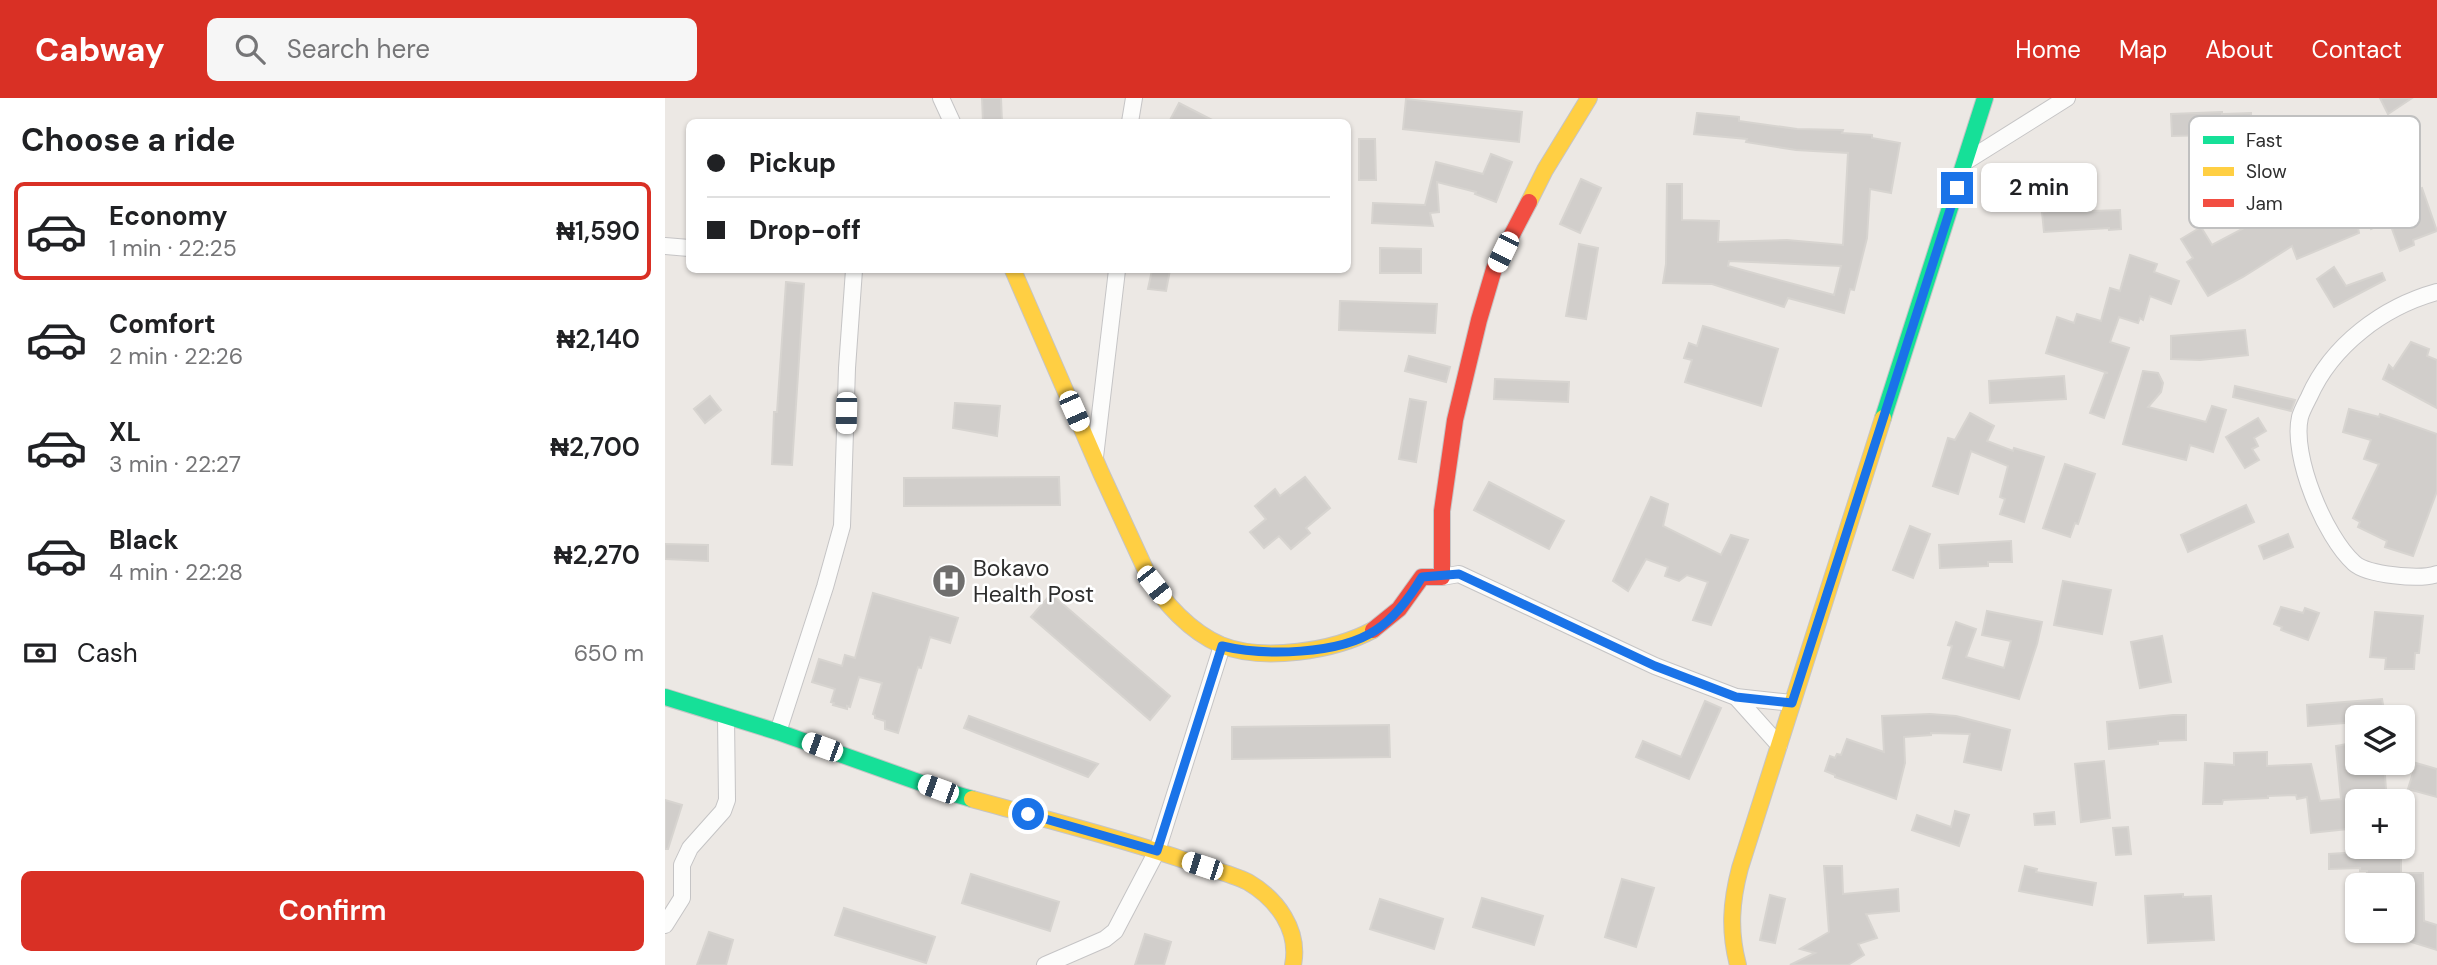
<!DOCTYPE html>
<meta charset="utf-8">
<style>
:root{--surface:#fff;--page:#f6f6f6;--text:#202124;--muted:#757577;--line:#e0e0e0;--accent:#d93025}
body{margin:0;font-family:"DM Sans",sans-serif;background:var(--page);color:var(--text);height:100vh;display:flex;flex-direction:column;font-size:26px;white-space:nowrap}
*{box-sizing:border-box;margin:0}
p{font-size:23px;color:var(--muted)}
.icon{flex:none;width:38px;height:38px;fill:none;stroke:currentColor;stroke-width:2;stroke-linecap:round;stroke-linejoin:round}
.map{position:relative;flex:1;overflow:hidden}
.sheet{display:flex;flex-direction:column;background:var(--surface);width:665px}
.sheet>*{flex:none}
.top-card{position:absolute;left:21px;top:21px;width:665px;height:154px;border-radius:10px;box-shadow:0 2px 5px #0004;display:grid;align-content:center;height:154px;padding:0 21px;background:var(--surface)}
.buttons{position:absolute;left:1680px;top:607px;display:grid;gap:14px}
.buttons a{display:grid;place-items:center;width:70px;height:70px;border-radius:10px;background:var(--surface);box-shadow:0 2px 5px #0004;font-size:35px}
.end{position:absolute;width:32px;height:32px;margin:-16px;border:9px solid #1a73e8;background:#fff;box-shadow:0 0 0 4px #fff}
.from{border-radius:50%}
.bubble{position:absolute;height:49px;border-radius:10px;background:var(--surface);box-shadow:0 2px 5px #0004;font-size:23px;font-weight:600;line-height:49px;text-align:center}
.car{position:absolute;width:21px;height:42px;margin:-21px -10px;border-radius:9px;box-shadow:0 0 5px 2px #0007;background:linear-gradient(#fff 24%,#345 0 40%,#fff 0 76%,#345 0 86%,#fff 0)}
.top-card b{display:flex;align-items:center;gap:24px;height:66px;font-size:26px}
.top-card b+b{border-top:2px solid var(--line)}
.top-card i{width:18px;height:18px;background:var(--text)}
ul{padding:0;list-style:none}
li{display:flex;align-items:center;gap:21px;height:98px;margin:0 14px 10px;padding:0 7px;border:4px solid transparent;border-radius:10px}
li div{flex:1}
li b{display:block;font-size:26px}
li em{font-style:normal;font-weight:600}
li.selected{border-color:var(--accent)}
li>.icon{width:63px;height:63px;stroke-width:1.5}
h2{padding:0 21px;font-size:32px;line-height:84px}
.pay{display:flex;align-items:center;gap:18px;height:77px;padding:0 21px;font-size:26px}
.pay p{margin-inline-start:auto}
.button{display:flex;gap:14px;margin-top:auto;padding:14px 21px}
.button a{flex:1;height:80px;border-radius:10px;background:var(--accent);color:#fff;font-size:28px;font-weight:600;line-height:80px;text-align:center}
header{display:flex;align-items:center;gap:42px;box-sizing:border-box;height:98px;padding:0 35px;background:var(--accent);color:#fff}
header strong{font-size:33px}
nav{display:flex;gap:38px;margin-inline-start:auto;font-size:24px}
.search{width:490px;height:63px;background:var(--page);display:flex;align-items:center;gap:18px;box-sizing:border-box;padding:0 24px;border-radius:10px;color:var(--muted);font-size:26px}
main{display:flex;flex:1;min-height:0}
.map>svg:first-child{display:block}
</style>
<header>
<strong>Cabway</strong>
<div class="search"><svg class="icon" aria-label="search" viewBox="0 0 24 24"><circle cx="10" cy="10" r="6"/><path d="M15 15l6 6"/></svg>Search here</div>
<nav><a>Home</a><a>Map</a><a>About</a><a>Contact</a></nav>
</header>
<main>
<section class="sheet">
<h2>Choose a ride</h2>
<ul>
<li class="selected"><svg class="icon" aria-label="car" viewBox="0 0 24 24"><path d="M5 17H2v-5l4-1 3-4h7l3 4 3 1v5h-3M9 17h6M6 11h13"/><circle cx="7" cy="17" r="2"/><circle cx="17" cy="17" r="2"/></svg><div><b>Economy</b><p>1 min · 22:25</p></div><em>₦1,590</em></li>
<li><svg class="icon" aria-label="car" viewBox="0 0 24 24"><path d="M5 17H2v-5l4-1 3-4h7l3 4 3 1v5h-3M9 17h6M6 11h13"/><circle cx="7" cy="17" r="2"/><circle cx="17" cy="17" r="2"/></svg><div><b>Comfort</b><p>2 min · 22:26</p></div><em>₦2,140</em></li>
<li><svg class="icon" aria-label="car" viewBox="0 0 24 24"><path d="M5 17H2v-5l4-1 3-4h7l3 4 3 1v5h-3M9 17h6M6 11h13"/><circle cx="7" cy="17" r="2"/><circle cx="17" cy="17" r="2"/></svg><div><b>XL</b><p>3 min · 22:27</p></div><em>₦2,700</em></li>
<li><svg class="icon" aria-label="car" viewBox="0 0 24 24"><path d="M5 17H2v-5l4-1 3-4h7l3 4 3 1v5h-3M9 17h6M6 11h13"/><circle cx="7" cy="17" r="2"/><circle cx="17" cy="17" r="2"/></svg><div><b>Black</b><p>4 min · 22:28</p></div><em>₦2,270</em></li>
</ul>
<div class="pay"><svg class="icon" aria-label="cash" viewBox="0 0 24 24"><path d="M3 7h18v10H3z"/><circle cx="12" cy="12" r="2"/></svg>Cash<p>650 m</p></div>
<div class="button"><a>Confirm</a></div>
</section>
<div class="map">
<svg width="1772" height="867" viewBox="0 0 1772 867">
<rect width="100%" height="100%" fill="#ece8e4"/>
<g fill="#d1cecb" stroke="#d7d4d0" stroke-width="2" fill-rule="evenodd">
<path d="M317 0H336L337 24H318Z"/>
<path d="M1715 0H1747L1723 16Z"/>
<path d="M741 1 857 14 854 44 738 31Z"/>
<path d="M514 5 551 24H504Z"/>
<path d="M1557 14V16L1586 15 1587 36 1507 38 1506 16Z"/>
<path d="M1032 15 1074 19V23L1132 31 1178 32 1177 35 1207 37V40L1235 45 1226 95 1205 91 1202 140 1189 192 1185 191 1179 215 1123 200 1119 209 1047 186 998 185 1001 166 1002 86H1017V122L1054 123 1053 144 1122 142 1178 147 1183 55 1131 52 1081 44 1082 41 1029 36ZM1064 163 1176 168 1169 197 1063 168Z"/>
<path d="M694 41H710L711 82H694Z"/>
<path d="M1692 53 1714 95 1729 90 1732 99 1757 90 1772 133 1748 142 1749 147 1735 153 1727 131 1730 129 1727 122 1706 131 1687 98 1694 135 1632 161 1627 148 1578 179 1543 198 1522 164 1528 160 1516 141 1536 129 1547 147 1583 128 1609 108 1607 106Z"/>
<path d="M826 56 847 64 831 104 810 96 811 94 772 84 774 114 765 115 768 128 707 125 708 105 760 107 771 64 818 76Z"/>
<path d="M916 81 936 90 915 135 895 126Z"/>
<path d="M1414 103 1415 111 1426 110V113L1455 112 1456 131 1444 132V130L1379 134 1377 114 1401 111 1400 105Z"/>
<path d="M914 146 933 150 921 221 901 218Z"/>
<path d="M715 150 756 151V175H715Z"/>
<path d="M1465 157 1492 166 1489 174 1514 183 1506 206 1485 198 1478 222 1475 220 1473 225 1454 219 1445 244 1464 250 1439 320 1425 315 1440 275H1443L1381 255 1392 219 1409 225 1412 216 1436 223 1445 190 1455 193Z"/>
<path d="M1669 169 1681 188 1717 175 1720 182 1669 209 1652 181Z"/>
<path d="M487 172H505L501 193 483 191Z"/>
<path d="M121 184 139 186 127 367 107 366 109 314H112Z"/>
<path d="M675 203 772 206 770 235 674 232Z"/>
<path d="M1038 228 1113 251 1096 308 1020 284 1027 262 1019 260 1024 245 1032 248Z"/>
<path d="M1580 232 1583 257 1535 262 1506 261V238Z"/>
<path d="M1746 244 1764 251 1762 258 1772 262V310L1718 281 1724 267 1728 271Z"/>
<path d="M744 258 785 269 781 284 740 273Z"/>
<path d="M1478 273 1493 275 1498 285 1496 294 1483 309 1541 324 1547 308 1561 312 1548 354 1525 347 1521 362 1458 346Z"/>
<path d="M1399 278 1401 301 1325 305 1324 283Z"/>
<path d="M830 281 904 284 903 304 829 301Z"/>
<path d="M1570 288 1630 302 1626 313 1568 299Z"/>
<path d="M45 298 56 312 40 325 29 311Z"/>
<path d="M745 301 761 304 751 364 734 361Z"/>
<path d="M290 305 335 308 332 338 288 330Z"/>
<path d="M1684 311 1714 319 1715 316 1772 336V393L1748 458 1720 449 1722 443 1693 429 1695 424 1688 420 1714 366 1699 361 1706 342 1678 334Z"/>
<path d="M1305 315 1329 328 1322 343 1348 353 1349 350 1379 359 1359 424 1335 416 1340 401 1335 399 1343 368 1306 353 1293 396 1268 388 1283 340 1290 342Z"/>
<path d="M1593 320 1601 333 1589 340 1593 348 1587 351 1594 362 1580 370 1561 339Z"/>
<path d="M1400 366 1430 376 1413 426 1410 425 1405 439 1378 430Z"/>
<path d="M394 379 395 407 239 408V380Z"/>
<path d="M640 379 665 410 641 430 645 435 626 451 614 438 599 450 585 434 601 421 590 408 610 391 615 398Z"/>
<path d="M824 384 899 423 884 451 809 412Z"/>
<path d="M986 399 1003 406 998 428 1056 457 1066 437 1083 442 1046 527 1028 522 1043 484 1022 477 1014 483 1000 478 1003 469 981 461 963 493 948 483Z"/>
<path d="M1581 407 1589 424 1523 454 1516 437Z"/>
<path d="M1245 428 1265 436 1248 480 1228 472Z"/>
<path d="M1623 436 1628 449 1599 461 1594 448Z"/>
<path d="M1346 443 1347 464H1323V468L1275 470 1274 447Z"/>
<path d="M0 446 43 447V463L0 461Z"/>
<path d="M1398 483 1446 492 1437 536 1389 527Z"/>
<path d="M208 495 293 520 285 545 265 539 256 570 253 569 233 635 220 631V623L210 620V617L208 616 217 585 194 579 185 609 182 608V611L168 607 169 605 166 604 170 591 147 584 154 561 177 568 180 557 190 560Z"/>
<path d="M386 496 505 598 485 622 366 519Z"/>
<path d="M1616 509 1638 515 1640 510 1654 515 1643 542 1616 532 1617 529 1609 526Z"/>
<path d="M1322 513 1377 524 1372 546 1354 601 1278 580 1287 548 1283 547 1291 524 1311 531 1301 559 1339 570 1346 543 1317 537Z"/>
<path d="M1710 514 1758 518 1754 555H1750L1749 571H1720L1721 560 1705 559Z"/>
<path d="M1497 538 1506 584 1475 590 1466 544Z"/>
<path d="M1717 601 1720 617 1692 620V624L1643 628 1642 607Z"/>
<path d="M1040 603 1056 610 1024 681 971 659 978 643 1016 659Z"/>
<path d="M1265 616 1291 618 1345 632 1336 672 1299 664 1305 636 1266 635V637L1239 639 1240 665 1231 701 1170 679V677L1160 673 1165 658 1170 660 1172 656 1176 657 1182 641 1219 654 1217 618Z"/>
<path d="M1508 617H1521V642L1493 643V646L1444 651 1442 624Z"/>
<path d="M304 618 433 666 423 679 299 630Z"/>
<path d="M724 627 725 659 567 661V629Z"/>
<path d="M1692 644V665H1719L1722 704H1692V730L1646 735 1642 699 1632 701 1631 697 1603 698V700L1558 702 1557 706H1538L1540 665 1569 667V655L1602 654V668L1646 666 1655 703 1676 701 1671 648Z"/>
<path d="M1439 663 1445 720 1416 724 1410 666Z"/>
<path d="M1751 665 1772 671V699L1743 691Z"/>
<path d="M0 702 17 707 3 751H0Z"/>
<path d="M1290 713 1304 717 1294 748 1247 732 1252 717 1286 729Z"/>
<path d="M1389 714 1390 726 1370 727 1369 716Z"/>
<path d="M1463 729 1466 756 1451 757 1448 730Z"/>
<path d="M1727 749H1736V775H1758L1759 823 1772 827V852L1740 842V788H1701L1702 773H1695V770L1664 771V756L1695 754V750L1727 751Z"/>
<path d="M1159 768H1177L1178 796 1233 791 1234 813 1201 816 1212 840 1193 846 1199 857 1183 867H1125L1150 855 1135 851 1164 834Z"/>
<path d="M1360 768 1372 771 1371 774 1431 785 1427 807 1354 793Z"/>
<path d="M306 776 394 804 385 833 297 805Z"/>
<path d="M957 781 989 790 971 849 940 839Z"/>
<path d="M1518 796V799L1546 798 1549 842 1483 845 1480 798Z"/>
<path d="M1105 797 1120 801 1110 845 1095 842Z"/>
<path d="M817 800 878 818 869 847 808 829Z"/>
<path d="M715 801 778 821 769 851 705 831Z"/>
<path d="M179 810 270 839 261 865 170 837Z"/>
<path d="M44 834 68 842 61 867H32Z"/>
<path d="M480 836 506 844 499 867H470Z"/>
</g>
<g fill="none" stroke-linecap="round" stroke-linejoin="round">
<g stroke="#c5c4c5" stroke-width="18">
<g id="street">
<path d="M276 0 287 24"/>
<path d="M465 24 469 0"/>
<path d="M1300 64 1402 0"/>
<path d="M0 148 24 150"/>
<path d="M1772 194C1718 209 1667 247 1644 299 1641 305 1637 312 1635 319 1626 358 1660 439 1689 465 1702 477 1755 482 1772 476"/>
<path d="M430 359 452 172"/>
<path d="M777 479 794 476 990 568 1071 599 1127 605"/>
<path d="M1071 599 1114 647"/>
<path d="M113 634 160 489 177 428 182 270 189 172"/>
<path d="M0 827 17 800V767L25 750 58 713 62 702 61 619"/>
<path d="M380 867 440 841 450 833 492 753 557 548"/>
</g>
</g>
<g stroke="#c5c4c5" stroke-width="18">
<g id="fast">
<path d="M1218 320 1320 0"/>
<path d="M0 599 113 634 273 691 307 701"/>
</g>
</g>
<g stroke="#c5c4c5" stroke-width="18">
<g id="slow">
<path d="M864 104 880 72 924 0"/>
<path d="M348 172 436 375 483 477C498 505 526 534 556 547 598 564 669 553 708 532"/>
<path d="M307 701C379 721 452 739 522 763 541 770 565 775 583 784 612 801 635 832 628 867"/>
<path d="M1073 867C1064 833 1066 804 1075 770L1218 320"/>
</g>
</g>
<g stroke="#c5c4c5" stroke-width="18">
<path id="jam" d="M708 532 734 511 757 479H777V413L790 322 814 222 829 171 864 104"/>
</g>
<use href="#street" stroke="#fcfcfb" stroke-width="16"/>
<use href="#fast" stroke="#16e098" stroke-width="16"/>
<use href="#slow" stroke="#ffcf43" stroke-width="16"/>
<use href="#jam" stroke="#f24e42" stroke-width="16"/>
</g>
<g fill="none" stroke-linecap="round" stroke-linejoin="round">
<path stroke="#1a73e8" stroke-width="9" d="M363 716 492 753 557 548C599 558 674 557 711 532 731 519 745 499 757 479L794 476 990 568 1071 599 1127 605 1292 90"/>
</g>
<defs>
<g id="hospital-disc" transform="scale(1.75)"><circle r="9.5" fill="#706f6e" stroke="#fff"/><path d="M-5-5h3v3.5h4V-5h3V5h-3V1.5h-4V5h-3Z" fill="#fff"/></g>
</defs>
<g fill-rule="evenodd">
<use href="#hospital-disc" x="284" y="483"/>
</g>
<g text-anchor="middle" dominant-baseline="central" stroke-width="5" stroke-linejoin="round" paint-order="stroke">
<g font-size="23" fill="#2e2e2e" stroke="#fff" text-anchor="start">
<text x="308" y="470">Bokavo<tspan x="308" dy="26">Health Post</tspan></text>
</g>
</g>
<rect x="1524" y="18" width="231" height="112" rx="10" fill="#fff" stroke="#c0c0c0" stroke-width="2"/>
<rect x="1538" y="38" width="31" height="8" fill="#16e098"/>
<rect x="1538" y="69" width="31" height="9" fill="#ffcf43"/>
<rect x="1538" y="101" width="31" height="8" fill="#f24e42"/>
<g font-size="19" fill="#2e2e2e">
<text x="1581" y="49">Fast</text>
<text x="1581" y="80">Slow</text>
<text x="1581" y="112">Jam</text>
</g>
</svg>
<div class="buttons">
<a><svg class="icon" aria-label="layers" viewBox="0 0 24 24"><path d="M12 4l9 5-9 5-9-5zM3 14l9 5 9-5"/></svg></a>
<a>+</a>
<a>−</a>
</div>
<i class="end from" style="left:363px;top:716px"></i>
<i class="end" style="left:1292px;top:90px"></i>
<div class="bubble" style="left:1316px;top:65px;width:116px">2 min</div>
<i class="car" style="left:838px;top:154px;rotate:206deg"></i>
<i class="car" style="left:409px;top:313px;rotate:156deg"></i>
<i class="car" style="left:181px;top:315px;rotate:181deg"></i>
<i class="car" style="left:489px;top:487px;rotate:142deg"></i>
<i class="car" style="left:157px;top:649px;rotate:290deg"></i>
<i class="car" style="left:273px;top:691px;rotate:290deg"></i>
<i class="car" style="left:537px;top:768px;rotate:288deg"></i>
<div class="top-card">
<b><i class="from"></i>Pickup</b>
<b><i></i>Drop-off</b>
</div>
</div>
</main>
